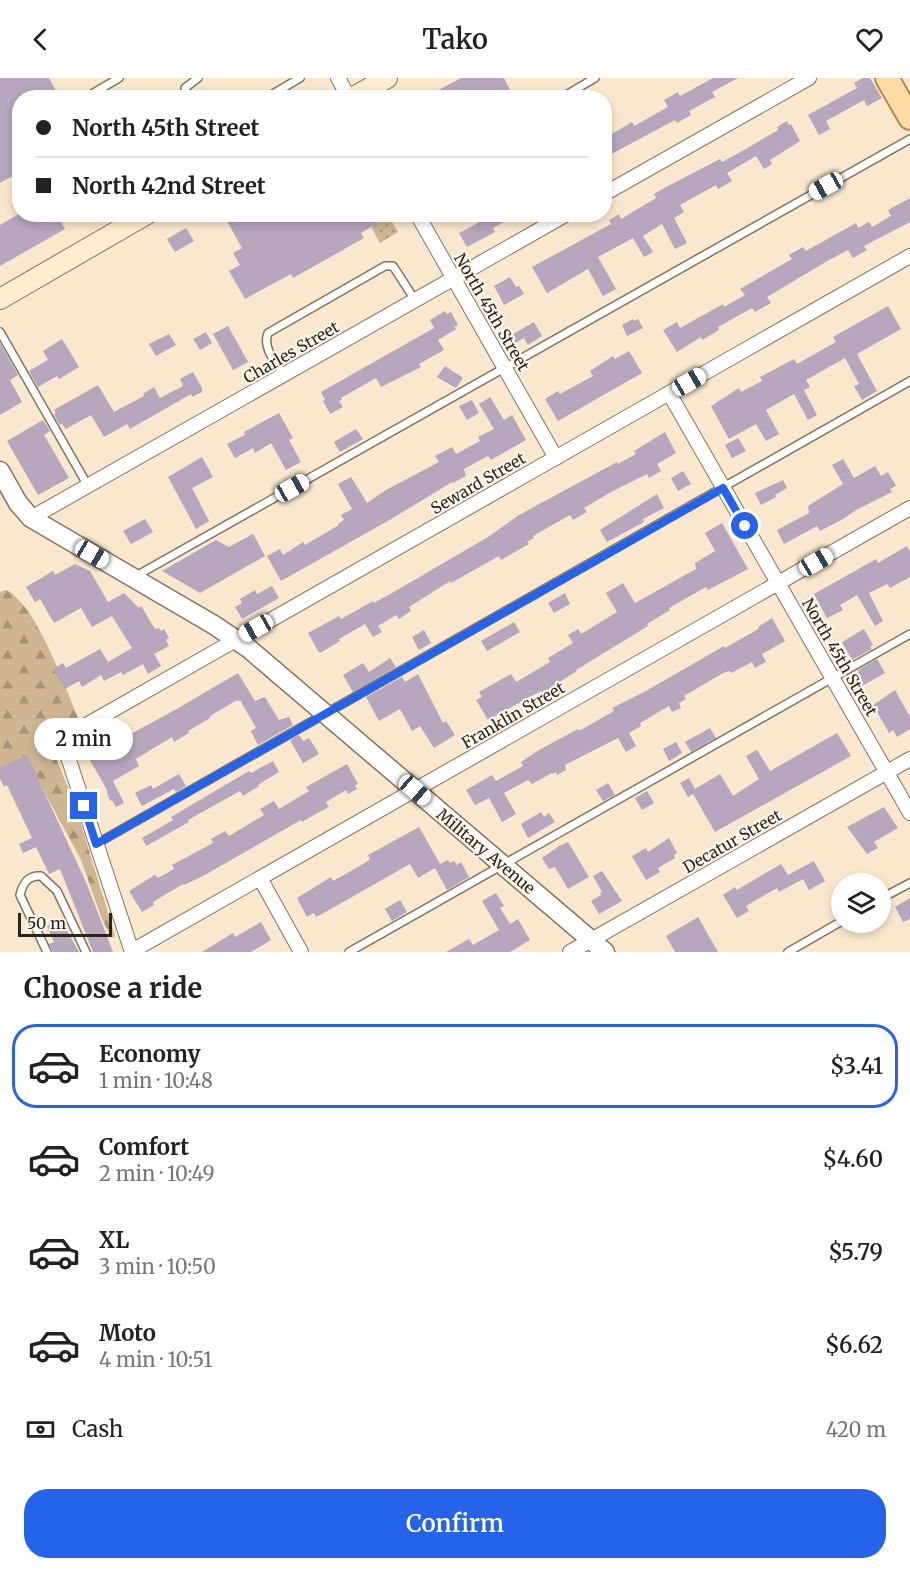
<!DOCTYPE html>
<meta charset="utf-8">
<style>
:root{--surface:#fff;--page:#f6f6f6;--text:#222;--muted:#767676;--line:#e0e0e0;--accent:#2563eb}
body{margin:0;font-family:Merriweather,serif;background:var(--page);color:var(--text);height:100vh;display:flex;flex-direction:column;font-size:22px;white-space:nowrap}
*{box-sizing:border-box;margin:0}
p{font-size:20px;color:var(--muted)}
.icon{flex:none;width:33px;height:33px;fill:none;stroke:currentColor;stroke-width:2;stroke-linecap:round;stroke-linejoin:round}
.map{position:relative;height:874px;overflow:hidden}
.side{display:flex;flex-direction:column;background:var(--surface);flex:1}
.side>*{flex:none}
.hud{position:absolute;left:12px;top:12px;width:600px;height:132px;border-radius:24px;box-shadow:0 3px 9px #0003;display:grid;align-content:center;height:132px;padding:0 24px;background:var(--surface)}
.controls{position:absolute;left:831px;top:795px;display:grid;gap:12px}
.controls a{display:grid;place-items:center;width:60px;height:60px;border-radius:50%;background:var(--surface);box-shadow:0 3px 9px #0003;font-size:30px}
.scale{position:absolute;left:18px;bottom:15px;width:94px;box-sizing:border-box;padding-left:6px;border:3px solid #2c251c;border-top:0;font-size:16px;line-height:21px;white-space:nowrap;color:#2c251c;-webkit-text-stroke:4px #fff7ed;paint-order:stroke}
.end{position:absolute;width:27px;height:27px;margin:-14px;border:8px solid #2563eb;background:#fff;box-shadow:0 0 0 3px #fff}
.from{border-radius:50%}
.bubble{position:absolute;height:42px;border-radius:21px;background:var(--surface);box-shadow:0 3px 9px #0003;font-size:20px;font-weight:600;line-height:42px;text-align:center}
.car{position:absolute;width:18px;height:36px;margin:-18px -9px;border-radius:8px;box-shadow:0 0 4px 2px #0007;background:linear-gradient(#fff 24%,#345 0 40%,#fff 0 76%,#345 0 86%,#fff 0)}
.hud b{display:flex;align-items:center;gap:21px;height:57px;font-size:22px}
.hud b+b{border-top:2px solid var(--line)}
.hud i{width:15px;height:15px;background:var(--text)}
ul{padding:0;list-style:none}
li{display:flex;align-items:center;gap:18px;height:84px;margin:0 12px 9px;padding:0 12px;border:3px solid transparent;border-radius:24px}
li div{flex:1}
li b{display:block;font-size:22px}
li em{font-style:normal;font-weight:600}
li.active{border-color:var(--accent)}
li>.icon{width:54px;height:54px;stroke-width:1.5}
h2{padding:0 24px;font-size:27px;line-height:72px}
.pay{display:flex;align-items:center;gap:15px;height:66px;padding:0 24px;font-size:22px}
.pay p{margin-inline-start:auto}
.action{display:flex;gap:12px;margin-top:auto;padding:12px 24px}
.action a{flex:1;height:69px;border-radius:24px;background:var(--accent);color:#fff;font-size:24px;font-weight:600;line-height:69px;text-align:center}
header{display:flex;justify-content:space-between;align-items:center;height:78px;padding:0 24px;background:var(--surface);font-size:27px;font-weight:600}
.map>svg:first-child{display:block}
</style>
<header><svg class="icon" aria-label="back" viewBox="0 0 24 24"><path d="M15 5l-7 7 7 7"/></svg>Tako<svg class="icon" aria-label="heart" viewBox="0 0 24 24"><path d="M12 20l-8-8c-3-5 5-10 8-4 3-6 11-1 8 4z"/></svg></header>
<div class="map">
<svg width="910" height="874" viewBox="0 0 910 874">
<defs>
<pattern id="green-dots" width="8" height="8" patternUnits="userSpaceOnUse" patternTransform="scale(1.5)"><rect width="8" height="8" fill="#cfb592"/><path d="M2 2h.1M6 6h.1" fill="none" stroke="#a89376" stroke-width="1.8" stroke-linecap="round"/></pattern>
<pattern id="forest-firs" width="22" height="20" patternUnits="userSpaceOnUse" patternTransform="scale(1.5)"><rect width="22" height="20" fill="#cfb592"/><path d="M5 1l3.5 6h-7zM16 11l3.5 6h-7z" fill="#a89376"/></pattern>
</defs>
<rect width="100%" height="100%" fill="#fae8ce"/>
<path fill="url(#green-dots)" d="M389 139 398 154 380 165 371 149Z"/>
<path fill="url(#forest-firs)" d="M6 512C37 527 64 608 78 639L54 653 51 667 76 730 115 858 113 860 111 859 102 841 81 782 31 689 0 693V514Z"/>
<g fill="#b6a6be">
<path d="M0 0H49L60 20H20V94L0 105Z"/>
<path d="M461 0H504L514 20H424Z"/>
<path d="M713 0H738L712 14 715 19 689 33 691 37 677 45 675 42 604 80V43L612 56 632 44 634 48 668 29 664 22 678 14 680 18Z"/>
<path d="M863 0H870L882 20 867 28 864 22 826 43 830 51 819 57 808 37 857 10 854 5Z"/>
<path d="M787 43 789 47 791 46 800 63 770 82 772 86 764 91 756 78 727 95 732 103 718 111 716 107 680 127 684 134 674 140 687 165 675 171 662 146 643 158 653 174 644 179 633 160 598 179 616 211 603 218 588 191 547 215 532 189 611 146 609 142 619 136 621 141 656 120 654 116 668 108 720 81 722 84 744 72 778 52 777 49Z"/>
<path d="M910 120V144L864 168 867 172 853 180 848 172 829 182 767 219 771 225 755 234 752 230 718 249 719 252 702 262 701 259 677 274 663 252 677 244 680 250 723 226 724 229 745 217 740 211 792 181 789 177 803 169 806 173 856 145 858 150 869 144 872 149 891 138 888 132Z"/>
<path d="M19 136H57L65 151 0 188V147Z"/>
<path d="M223 136H393L361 155 364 160 293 200 291 196 245 221 229 193 240 187 233 175 242 170Z"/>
<path d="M474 136H518L493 150 495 154 467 169 459 155 478 145Z"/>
<path d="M186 150 194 163 175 174 167 161Z"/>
<path d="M510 199 516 209 519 208 524 216 504 227 494 208Z"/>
<path d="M888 228 901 251 857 276 877 313 862 322 854 308 859 306 845 280 806 302 810 309 804 312 817 337 808 342 794 316 766 332 779 356 766 363 756 346 729 361 711 328 739 310 741 314 762 303 760 299 794 281 797 286 836 264 833 259Z"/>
<path d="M445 233 447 236 451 234 458 247 454 249 456 251 438 262 444 272 419 286 421 289 381 309 376 300 341 320 342 322 339 323 343 329 330 336 323 323 325 322 321 314 434 250 430 242Z"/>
<path d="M633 241 635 243 638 241 643 250 627 258 622 247Z"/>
<path d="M534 244 542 258 528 267 524 260 505 271 501 263Z"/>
<path d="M228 248 248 284 233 292 213 256Z"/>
<path d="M206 254 212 265 200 272 193 261Z"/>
<path d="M169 256 176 267 156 278 149 266Z"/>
<path d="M62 261 79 289 59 301 57 298 38 309 29 293 48 282 43 273Z"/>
<path d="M0 265 18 297 10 302 22 324 0 337Z"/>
<path d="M629 273 642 295 558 343 545 321 558 313 560 316 593 298 590 293 613 278 615 281Z"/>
<path d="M445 288 463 300 456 310 437 299Z"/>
<path d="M193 294 202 310V314L192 319 191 316 130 351 127 346 104 359 91 337 66 351 62 346 60 347 54 337 56 335 54 332 98 307 114 334 144 318 143 316 154 309 160 320 183 308 180 301Z"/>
<path d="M490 319 504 342 512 337 526 362 491 382 488 378 464 391 466 398 453 405 452 404 393 440 281 503 267 478 280 471 283 477 303 464 305 467 339 447 338 446 344 442 341 437 352 431 338 406 351 399 367 425 386 412 439 384 435 378 452 369 456 376 480 363 478 359 494 351 479 326Z"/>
<path d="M472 322 479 335 467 342 459 328Z"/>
<path d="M279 335 293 360 289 362 301 384 286 392 271 365 255 375 253 370 235 380 227 366 245 357 244 354Z"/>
<path d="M43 342 50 353 44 357 69 400 38 417 7 363Z"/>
<path d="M356 351 363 361 340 374 334 364Z"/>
<path d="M665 354 676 375 657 386 661 393 649 400 647 396 611 414 584 430 587 434 573 442 570 437 533 458 534 460 527 464 529 466 501 482 499 478 451 505 450 503 409 529 411 533 399 541 396 537 378 548 382 554 373 559 365 546 339 561 340 563 320 575 318 573 308 555 339 538 341 541 373 523 374 525 399 511 488 459 519 437 617 384 618 386 636 376 634 373Z"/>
<path d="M738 360 746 373 732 380 725 367Z"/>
<path d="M202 379 213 399 192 410 209 443 196 451 168 399Z"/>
<path d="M843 381 854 400 875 388 881 398 888 394 896 408 890 411 892 414 856 432 843 441 820 453 817 448 784 466 777 452 809 435 808 428 843 406 832 387Z"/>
<path d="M683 393 691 406 678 413 671 400Z"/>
<path d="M783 402 787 410 775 417 776 419 761 427 755 415Z"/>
<path d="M657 416 664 430 643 441 644 444 607 464 600 452Z"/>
<path d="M145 441 153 454 131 466 123 453Z"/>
<path d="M722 445 748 491 708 512 706 509 669 530 670 532 647 546 648 548 576 592 577 593 542 615 541 613 488 642 476 622 482 619 479 614 511 596 516 604 550 584 548 580 573 565 568 557 578 551 581 556 617 534 606 515 623 505 635 525 696 491 695 485 715 473 705 455Z"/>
<path d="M253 456 265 478 200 515 162 493 216 462 229 469Z"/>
<path d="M907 468 910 474V499L890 510 887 506 869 515 883 543 875 548 857 517 840 527 843 532 827 540 814 516 876 481 878 485Z"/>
<path d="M75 486 90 493 108 524 124 515 139 530 141 528 155 551 159 550 161 553 164 551 169 560 166 562 169 568 154 576 161 588 148 596 143 586 123 597 121 594 104 603 101 597 82 609 79 603 65 611 53 591 63 585 66 590 100 571 108 584 132 570 112 538 92 549 81 530 54 545 40 521 35 524 26 509 53 493 55 497Z"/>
<path d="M272 508 279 520 242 541 235 529 242 525 240 521 255 512 257 516Z"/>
<path d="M565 515 570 526 554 535 548 525Z"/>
<path d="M772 540 785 563 762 576 766 584 755 590 752 584 731 595 730 593 723 595 684 618 686 621 679 625 681 630 672 634 669 628 640 645 641 648 629 655 636 668 626 674 618 660 565 687 566 692 557 697 556 694 553 696 552 695 532 706 528 702 504 715 516 736 502 744 489 720 475 727 466 712 492 697 496 703 523 688 521 684 539 672 578 651 579 653 614 633 612 630 646 613 724 568 725 570 755 553 759 550 758 549Z"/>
<path d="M514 544 520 554 487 573 481 563Z"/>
<path d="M864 551 873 567 870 569 872 571 852 582 842 564Z"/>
<path d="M424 552 431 565 419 572 412 559Z"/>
<path d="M390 580 396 589 353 614 343 597 363 585 369 594Z"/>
<path d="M877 581 885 595 862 608 855 596 859 594 858 592Z"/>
<path d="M238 595 255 623 265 619 279 642 289 639 293 647 258 667 251 653 256 650 240 622 238 624 237 622 210 638V640L188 653 189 655 174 664 172 659 136 681 139 688 113 703 124 725 116 729 112 722 110 723 106 710 88 679 175 632Z"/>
<path d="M418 596 443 645 446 643 455 657 434 670 420 648 412 653 400 631 379 643 366 619 402 599 405 604Z"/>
<path d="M895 612 910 639V651L897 659 893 652 889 655 873 627Z"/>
<path d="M710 650 716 660 691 674 685 664Z"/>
<path d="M837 655 851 678 715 754 693 716 688 719 680 705 689 700 695 711 720 696 733 718 759 701 746 678 757 672 770 693Z"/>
<path d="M299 657 303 663 309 660 319 676 303 685 290 662Z"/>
<path d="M676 664 682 675 669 683 663 671Z"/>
<path d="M27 677 86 804 113 874H93L60 791 49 796 36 769 23 775 19 766 32 760 7 707 4 709 0 701V689Z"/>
<path d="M273 683 279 694 258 707 259 708 243 718 240 713 188 742 189 744 146 768 142 760 173 742 171 739 249 693 251 695Z"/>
<path d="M347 686 358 706 355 707 357 711 348 716 346 712 326 724 329 729 319 734 302 744 301 742 203 798 184 807 183 806 153 824 154 827 142 834 129 813 155 797 158 800 174 791 172 787 213 765 211 761 225 753 229 758 264 737 260 731 274 723 279 731 309 713 306 709Z"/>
<path d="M179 696 186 708 176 714 174 711 142 728 135 715 151 707 153 711Z"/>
<path d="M608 705 615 717 603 723 596 712Z"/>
<path d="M647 713 654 725 642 732 635 720Z"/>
<path d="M884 729 898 750 874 764 878 770 867 776 847 749Z"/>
<path d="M541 734 544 739 549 735 555 744 528 760 521 746Z"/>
<path d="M419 749 440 786 448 782 450 785 454 783 457 787 461 784 469 799 447 812 435 790 418 800 410 786 329 832 316 839 314 835 307 839 297 820 331 799 333 803 365 785 370 781 368 777Z"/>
<path d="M669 760 677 775 674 777 675 780 658 790 660 794 646 802 632 778 646 770 648 774Z"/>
<path d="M568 764 589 799 568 811 555 789 549 791 542 780 559 768Z"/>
<path d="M814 783 825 803 809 812 803 801 779 814 777 810 746 828 749 833 737 840 723 817 735 809 737 812 781 786 788 797Z"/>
<path d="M602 793 622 823 599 836 591 823 601 817 600 815 602 814 593 798Z"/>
<path d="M496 815 504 828 500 830 510 846 518 841 530 862 510 874H446L469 861 473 867 499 852 482 823Z"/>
<path d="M910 820V841L903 844 895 829Z"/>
<path d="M400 822 407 834 392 843 385 831Z"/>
<path d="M698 839 718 874H675L666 858Z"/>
<path d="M61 842 79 874H53L49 866 54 864 47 848Z"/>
<path d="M261 844 271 862 251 874H202L233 855 235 859Z"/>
</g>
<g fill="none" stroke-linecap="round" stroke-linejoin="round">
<g stroke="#85745d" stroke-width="10">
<g id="service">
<path d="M85 20 119 0"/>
<path d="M187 20 185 10 198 0"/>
<path d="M266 20 300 0"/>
<path d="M561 20 595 0"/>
<path d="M0 254 88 408"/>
<path d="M284 297C276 285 262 270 268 255L385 188H393L415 222"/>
<path d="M136 498 910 61"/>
<path d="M96 766 910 303"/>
<path d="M880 821 910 805"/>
<path d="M47 874 20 817C23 805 28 797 41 798L57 813 86 874"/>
<path d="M349 874 910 556"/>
<path d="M788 874 842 843"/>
</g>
</g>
<g stroke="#85745d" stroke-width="16">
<g id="minor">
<path d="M338 0 349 20"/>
<path d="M604 116 809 0"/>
<path d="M417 136 556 380"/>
<path d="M669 315 910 735"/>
<path d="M31 440 567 136"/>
<path d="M260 800 301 874"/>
<path d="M132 873 910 430"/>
<path d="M132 874 65 670 64 665 67 658 910 178"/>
<path d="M570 874 910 681"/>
</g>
</g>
<g stroke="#85745d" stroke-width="21">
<path id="tertiary" d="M0 393 18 425 31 440 214 547 248 570 605 874"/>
</g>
<g stroke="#85745d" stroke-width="22">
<g id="secondary">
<path d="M352 20 387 0"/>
<path d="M0 221 147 136"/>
</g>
</g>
<g stroke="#b38b4f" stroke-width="26">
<path id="primary" d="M887 0 910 40"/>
</g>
<use href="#service" stroke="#fff" stroke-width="7"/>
<use href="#minor" stroke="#fff" stroke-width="14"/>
<use href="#tertiary" stroke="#fff" stroke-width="18"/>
<use href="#secondary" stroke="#feedd3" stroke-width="20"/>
<use href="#primary" stroke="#fddaa6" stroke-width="22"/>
</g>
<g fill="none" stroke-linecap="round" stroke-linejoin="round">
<path stroke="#2563eb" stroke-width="8" d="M84 728 96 766 723 410 745 448"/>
</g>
<g text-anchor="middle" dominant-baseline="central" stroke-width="4.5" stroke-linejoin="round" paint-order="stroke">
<g font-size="16" fill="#2c251c" stroke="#fff7ed">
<text transform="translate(492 234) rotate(60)">North 45th Street</text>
<text transform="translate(291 274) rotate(-30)">Charles Street</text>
<text transform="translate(478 405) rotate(-30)">Seward Street</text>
<text transform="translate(840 579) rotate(60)">North 45th Street</text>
<text transform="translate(513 637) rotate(-30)">Franklin Street</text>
<text transform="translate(732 763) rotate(-30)">Decatur Street</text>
<text transform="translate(486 773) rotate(40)">Military Avenue</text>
</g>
</g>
</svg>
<div class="controls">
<a><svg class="icon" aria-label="layers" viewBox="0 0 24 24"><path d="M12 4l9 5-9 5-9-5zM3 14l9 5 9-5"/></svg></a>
</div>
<div class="scale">50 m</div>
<i class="end from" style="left:745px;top:448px"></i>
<i class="end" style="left:84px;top:728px"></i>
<div class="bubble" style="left:34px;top:640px;width:99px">2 min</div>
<i class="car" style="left:826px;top:108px;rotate:241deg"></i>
<i class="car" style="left:689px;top:304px;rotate:60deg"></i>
<i class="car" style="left:292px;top:410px;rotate:61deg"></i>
<i class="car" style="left:92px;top:476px;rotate:120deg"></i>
<i class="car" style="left:816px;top:484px;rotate:60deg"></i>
<i class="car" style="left:256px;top:550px;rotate:241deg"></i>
<i class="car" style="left:415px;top:712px;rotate:131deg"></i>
<div class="hud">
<b><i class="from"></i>North 45th Street</b>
<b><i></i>North 42nd Street</b>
</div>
</div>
<section class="side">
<h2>Choose a ride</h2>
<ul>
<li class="active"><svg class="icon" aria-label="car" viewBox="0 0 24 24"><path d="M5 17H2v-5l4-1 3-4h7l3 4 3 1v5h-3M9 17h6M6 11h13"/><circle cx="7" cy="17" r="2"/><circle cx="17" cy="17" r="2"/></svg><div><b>Economy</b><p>1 min · 10:48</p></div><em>$3.41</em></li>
<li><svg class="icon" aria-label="car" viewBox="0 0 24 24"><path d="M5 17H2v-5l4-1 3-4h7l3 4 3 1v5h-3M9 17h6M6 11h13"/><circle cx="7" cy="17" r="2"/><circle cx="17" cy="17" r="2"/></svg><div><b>Comfort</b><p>2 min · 10:49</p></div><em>$4.60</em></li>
<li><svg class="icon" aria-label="car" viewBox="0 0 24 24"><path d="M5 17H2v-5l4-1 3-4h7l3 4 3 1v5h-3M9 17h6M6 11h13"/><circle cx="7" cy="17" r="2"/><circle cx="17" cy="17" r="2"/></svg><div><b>XL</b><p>3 min · 10:50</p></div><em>$5.79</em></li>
<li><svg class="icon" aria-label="car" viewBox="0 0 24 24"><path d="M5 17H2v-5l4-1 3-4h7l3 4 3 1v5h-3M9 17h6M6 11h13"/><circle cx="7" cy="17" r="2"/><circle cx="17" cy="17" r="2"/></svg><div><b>Moto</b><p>4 min · 10:51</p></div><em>$6.62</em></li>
</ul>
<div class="pay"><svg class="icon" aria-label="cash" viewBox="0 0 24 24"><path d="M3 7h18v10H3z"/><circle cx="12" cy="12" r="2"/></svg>Cash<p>420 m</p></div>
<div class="action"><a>Confirm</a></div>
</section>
